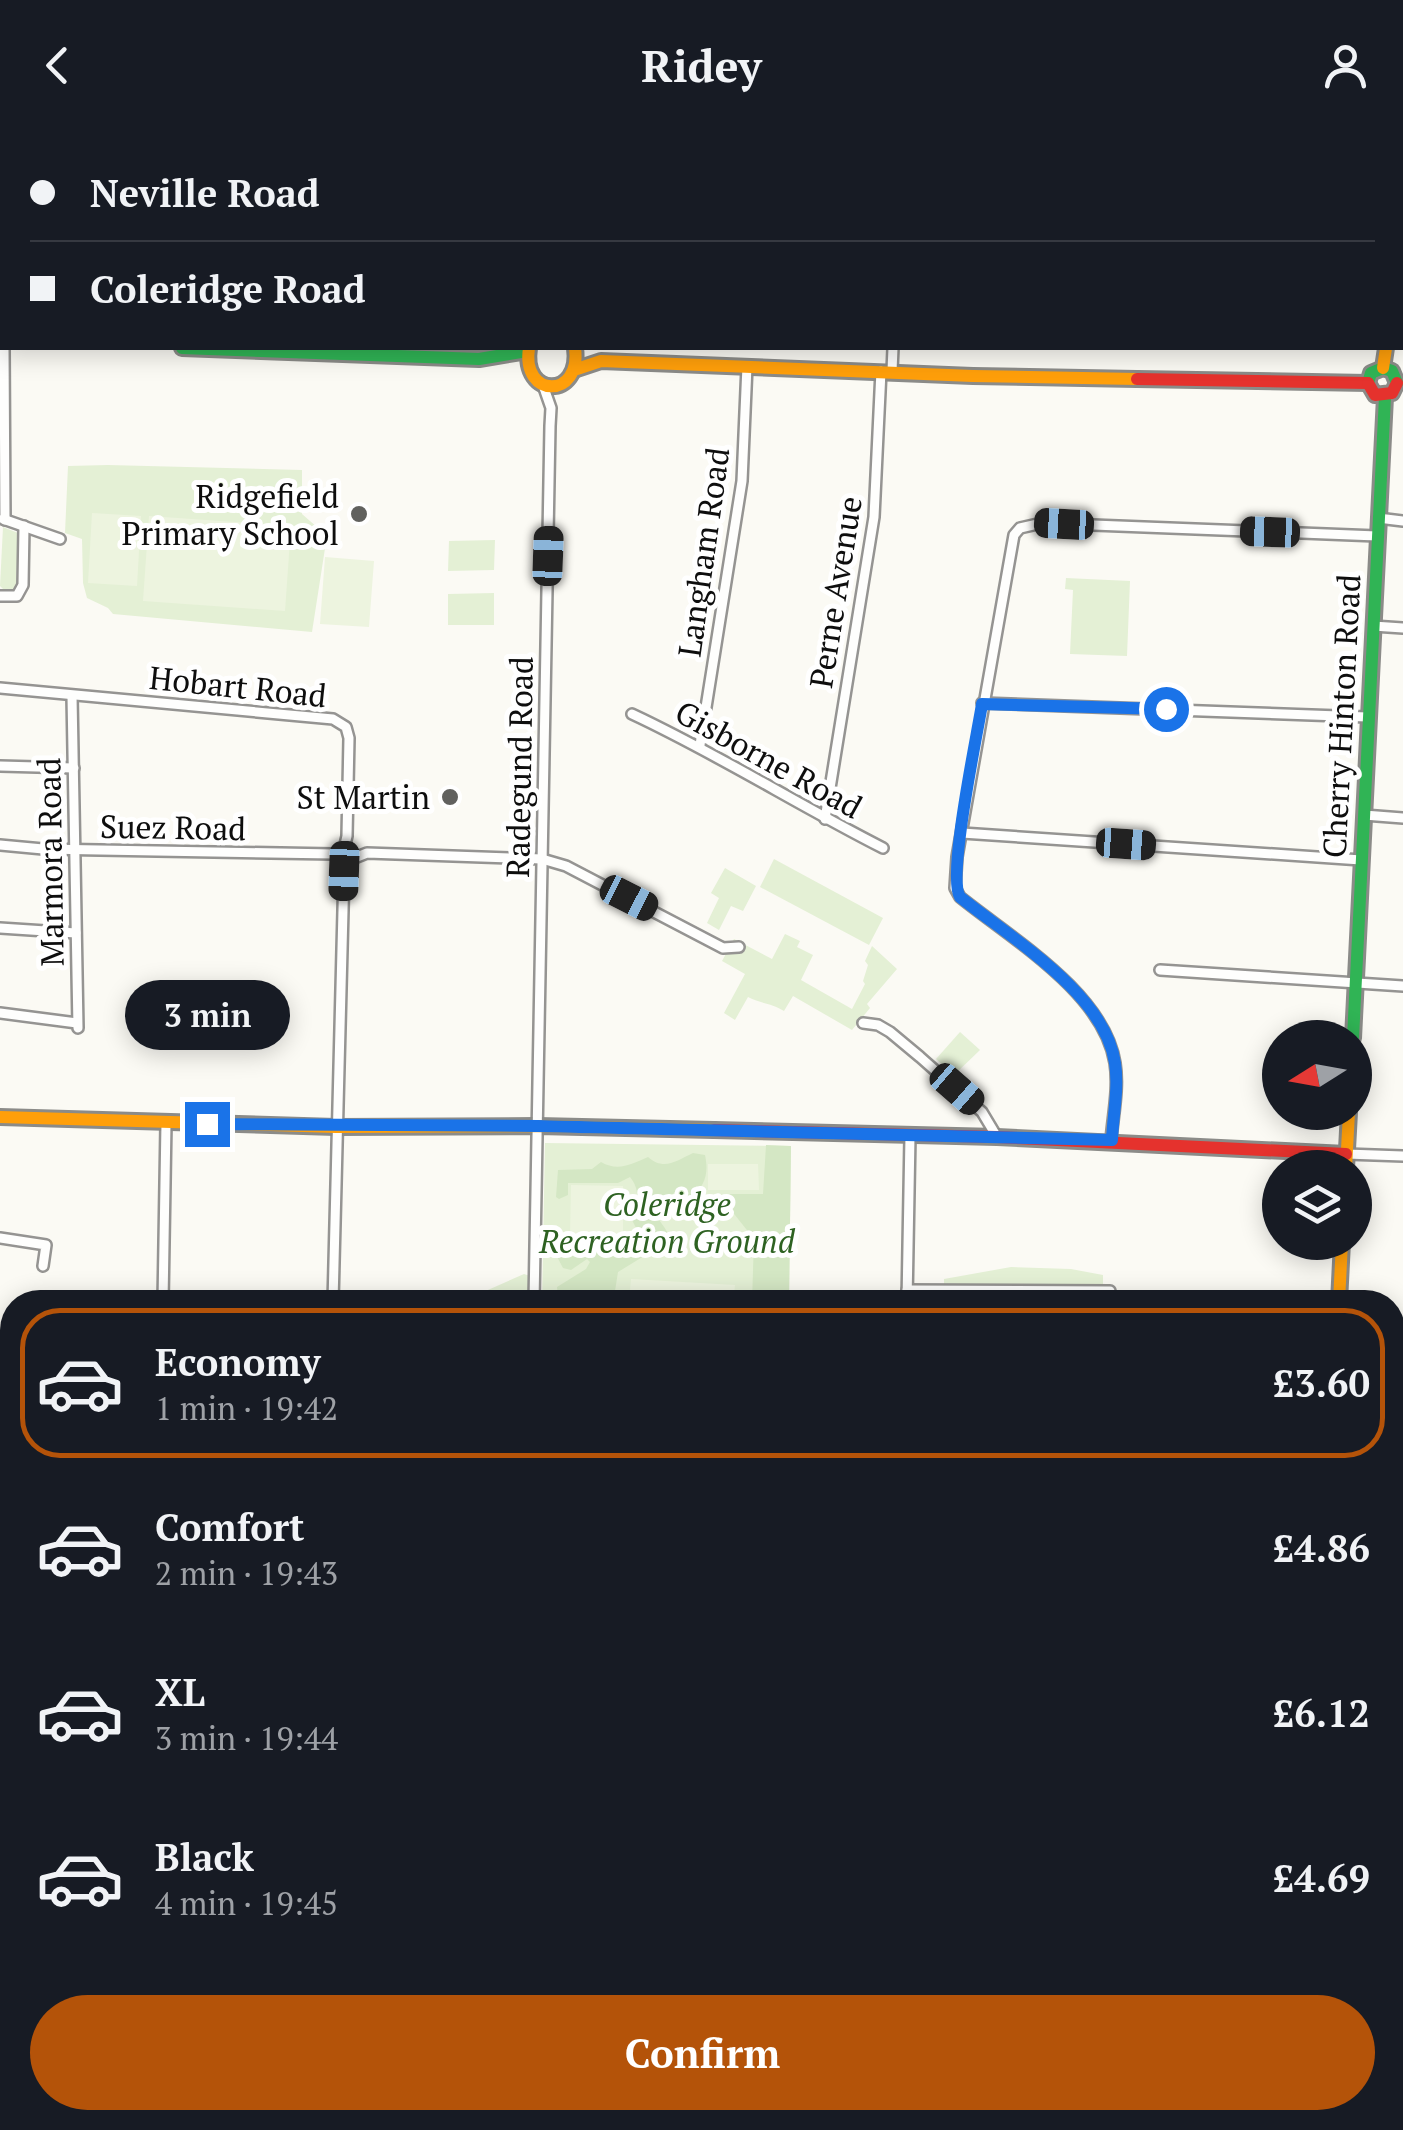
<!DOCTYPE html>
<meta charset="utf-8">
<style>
:root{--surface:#171b24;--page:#242831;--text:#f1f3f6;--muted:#9ea1a6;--line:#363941;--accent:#b45309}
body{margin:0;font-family:"PT Serif",serif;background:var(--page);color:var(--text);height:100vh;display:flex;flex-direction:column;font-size:38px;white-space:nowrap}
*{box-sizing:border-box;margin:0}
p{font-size:32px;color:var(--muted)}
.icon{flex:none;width:55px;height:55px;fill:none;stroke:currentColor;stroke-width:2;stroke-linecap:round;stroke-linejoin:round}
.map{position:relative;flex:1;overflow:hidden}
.panel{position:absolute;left:0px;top:1160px;width:1405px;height:840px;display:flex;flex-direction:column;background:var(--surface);border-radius:40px 40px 0 0;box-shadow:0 5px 25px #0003}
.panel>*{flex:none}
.hud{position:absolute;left:0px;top:0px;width:1405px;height:220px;box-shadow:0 5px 25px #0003;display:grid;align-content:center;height:220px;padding:0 30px;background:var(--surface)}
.needle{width:65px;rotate:259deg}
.controls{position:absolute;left:1262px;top:890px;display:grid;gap:20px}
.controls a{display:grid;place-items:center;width:110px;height:110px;border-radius:50%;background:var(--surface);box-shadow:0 5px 25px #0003;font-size:50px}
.end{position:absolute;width:45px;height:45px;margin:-22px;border:12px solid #1a73e8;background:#fff;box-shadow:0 0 0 5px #fff}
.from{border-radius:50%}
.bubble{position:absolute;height:70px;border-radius:35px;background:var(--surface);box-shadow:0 5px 25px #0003;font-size:32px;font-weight:800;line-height:70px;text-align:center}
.car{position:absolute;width:30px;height:60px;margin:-30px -15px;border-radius:12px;box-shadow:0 0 8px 2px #0007;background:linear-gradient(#222 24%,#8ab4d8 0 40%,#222 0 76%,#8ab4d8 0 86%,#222 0)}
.hud b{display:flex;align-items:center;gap:35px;height:95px;font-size:38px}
.hud b+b{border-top:2px solid var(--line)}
.hud i{width:25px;height:25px;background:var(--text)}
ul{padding:18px 0 0;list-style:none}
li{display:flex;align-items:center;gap:30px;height:150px;margin:0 20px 15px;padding:0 10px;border:5px solid transparent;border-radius:40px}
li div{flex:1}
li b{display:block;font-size:38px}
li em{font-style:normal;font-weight:800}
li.on{border-color:var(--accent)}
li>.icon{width:90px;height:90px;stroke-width:1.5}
.button{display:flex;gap:20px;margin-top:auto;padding:20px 30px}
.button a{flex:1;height:115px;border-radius:60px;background:var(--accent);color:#fff;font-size:40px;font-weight:800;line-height:115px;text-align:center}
header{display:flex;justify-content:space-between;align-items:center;height:130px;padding:0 30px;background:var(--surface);font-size:45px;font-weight:800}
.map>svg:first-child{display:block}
</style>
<header><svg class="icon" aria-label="back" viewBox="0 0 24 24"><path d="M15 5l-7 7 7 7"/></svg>Ridey<svg class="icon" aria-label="person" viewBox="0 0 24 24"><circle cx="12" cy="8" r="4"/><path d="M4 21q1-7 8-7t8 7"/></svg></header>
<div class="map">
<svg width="1403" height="2000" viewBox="0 0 1403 2000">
<rect width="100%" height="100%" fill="#fbfaf4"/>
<path fill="#f3edf0" d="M1030 0H1291L1029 2Z"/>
<g fill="#e4f0d5">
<path d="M108 335 302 340V384L318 398 326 412 312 502 113 484 108 478 87 468 83 453 82 409 65 403 68 336Z"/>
<path d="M3 397 18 403 16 457 13 462 5 461 0 456Z"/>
<path d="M495 410 494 440 448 441 449 411Z"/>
<path d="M1066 448 1130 451 1127 526 1070 524 1073 460 1065 459Z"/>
<path d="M494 463V495H448V464Z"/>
<path d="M774 729 883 788 869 815 760 757Z"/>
<path d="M725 738 756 756 743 781 731 776 719 800 707 793 719 768 711 763Z"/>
<path d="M785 804 800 811 797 817 813 825 801 850 852 879 865 854 863 851 868 835 865 831 872 816 897 839 867 874 870 878 852 900 793 866 784 881C772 873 761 874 748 867L735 890 724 883 745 844 722 831 734 809 772 829Z"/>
<path d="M960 902 980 920 954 945 936 929Z"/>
<path d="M545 1013 791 1016 789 1172H542Z"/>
<path d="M1011 1137 1071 1139 1103 1145V1172H962L944 1167V1149Z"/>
<path d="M524 1144 530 1146V1172H481V1163Z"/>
</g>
<g fill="#d4e7c4">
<path d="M766 1015 791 1016 789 1172H752L754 1109 727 1075 729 1064H763Z"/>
<path d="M693 1023 705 1025C709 1044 705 1055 691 1069L684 1067 679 1058 667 1070 656 1065 650 1068C650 1086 667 1094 670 1110L618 1142 615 1161 597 1172 558 1168 557 1157 586 1139 590 1132 587 1129 571 1140 563 1138 554 1121 562 1106H566L567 1115 623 1117 635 1111 639 1104 630 1086C639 1074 640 1059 630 1047L618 1053H568V1065L559 1069 556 1067 558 1040 592 1039 601 1032C618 1042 632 1034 648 1027 664 1041 676 1031 693 1023Z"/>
</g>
<g fill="#edf4df">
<path d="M92 383 141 386 137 456 88 453Z"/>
<path d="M149 386 291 396 285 481 143 471Z"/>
<path d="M325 427 374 431 369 497 320 494Z"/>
<path d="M708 1034H758L759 1060H708Z"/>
<path d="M571 1055 623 1056V1110L570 1109Z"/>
<path d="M631 1149 735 1155 733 1172H629Z"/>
</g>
<g fill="#ebe9e0">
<path d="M403 1988H506L505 2000H445Z"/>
<path d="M520 1988H588L625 2000H519Z"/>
</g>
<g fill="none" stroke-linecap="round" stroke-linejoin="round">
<g stroke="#959492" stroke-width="14">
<g id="street">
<path d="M84 2V0"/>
<path d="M219 2 220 0"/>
<path d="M509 2V0"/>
<path d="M954 2 955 0"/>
<path d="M1402 63H1403"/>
<path d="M4 218 5 390"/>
<path d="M892 241 893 218"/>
<path d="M1378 388 1403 391"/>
<path d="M3 389 60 409"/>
<path d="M0 466H17L23 455 24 396"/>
<path d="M1373 496 1403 498"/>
<path d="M0 558 333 589 346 597 349 608 347 706 344 719 334 724 43 719 0 715"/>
<path d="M72 566 78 898"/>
<path d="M982 573 1367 587"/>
<path d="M632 584C718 624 798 675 883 718"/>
<path d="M700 615 742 351 747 236"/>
<path d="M0 636 74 638"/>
<path d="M1364 685 1403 688"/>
<path d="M825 689 874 387 881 241"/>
<path d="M962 703 1361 730"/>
<path d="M0 798 76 803"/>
<path d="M1160 840 1403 856"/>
<path d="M0 883 77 893"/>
<path d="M863 893 878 895 890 902 920 927 982 982 997 1007"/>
<path d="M1111 1010C1113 985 1119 958 1115 933 1104 863 1012 809 960 767L955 758 957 727 1014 405 1020 398 1042 393 1377 406"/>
<path d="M1346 1024 1403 1026"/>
<path d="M0 1108 46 1115 43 1136"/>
<path d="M907 1160 1110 1161"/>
<path d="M163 1172 166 993"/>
<path d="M333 1172 344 741 352 729 367 723 542 729 566 736 723 818 739 817"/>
<path d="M534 1172 550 296 551 278 543 255"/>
<path d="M907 1172 910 1006"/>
<path d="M0 1323 12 1325"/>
<path d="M1392 1361 1403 1357"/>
<path d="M0 1437 12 1439"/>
<path d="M1392 1464 1403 1488"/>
<path d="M12 1483 8 1507 12 1512"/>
<path d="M1392 1506 1403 1505"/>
<path d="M0 1536V1547"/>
<path d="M0 1588 12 1591"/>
<path d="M0 1888 12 1852"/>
<path d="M0 1922 12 1923"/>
<path d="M603 1988 647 2000"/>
<path d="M1045 1988 1052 1996 1065 2000"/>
<path d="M1357 1988 1368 2000"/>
<path d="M113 2000 114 1988"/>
<path d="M198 2000 199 1988"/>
<path d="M262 2000 265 1988"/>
<path d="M371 2000 373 1988"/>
<path d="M1130 2000 1134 1988"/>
</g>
</g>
<g stroke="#8b8b88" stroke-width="18">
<g id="fast">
<path d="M1398 0V2"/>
<path d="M182 218 479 229 527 221"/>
<path d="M1368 253 1371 243 1383 238 1392 241 1397 253"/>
<path d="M1353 908 1385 267"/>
</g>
</g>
<g stroke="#8b8b88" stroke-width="18">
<g id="slow">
<path d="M612 0V2"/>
<path d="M529 218C521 269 582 269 575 218"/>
<path d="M1383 238 1386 218"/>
<path d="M577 239 601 231 973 246 1137 249"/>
<path d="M0 987 336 997 538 996 714 1000"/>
<path d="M1346 1038 1349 982"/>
<path d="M1339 1172 1342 1112"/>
<path d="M1392 1869 1403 1862"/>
<path d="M1176 2000 1196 1988"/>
</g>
</g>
<g stroke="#8b8b88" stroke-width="18">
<g id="jam">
<path d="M0 208H2"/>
<path d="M1137 249 1368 253"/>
<path d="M1368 253 1375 265 1392 263 1397 253"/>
<path d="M714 1000 997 1007 1346 1024"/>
<path d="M512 1988V2000"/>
</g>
</g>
<use href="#street" stroke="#fefefd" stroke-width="9"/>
<use href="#fast" stroke="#30b455" stroke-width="12"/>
<use href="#slow" stroke="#ff9f0a" stroke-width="12"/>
<use href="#jam" stroke="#e5322d" stroke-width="12"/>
<g stroke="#d6c7c6" stroke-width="6">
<g id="rail">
<path d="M0 1763 12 1767"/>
<path d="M0 1783 12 1786"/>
<path d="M780 1988 861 2000"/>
<path d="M911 1988 965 2000"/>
<path d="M953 1989 996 2000"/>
<path d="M846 1991 896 2000"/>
</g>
</g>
<use href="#rail" stroke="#fff" stroke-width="2.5" stroke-dasharray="8" stroke-linecap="butt"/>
</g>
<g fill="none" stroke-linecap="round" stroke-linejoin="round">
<path stroke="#1a73e8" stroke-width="12" d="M207 994 538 996 1112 1010C1113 985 1119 958 1115 933 1105 864 1012 809 960 767 947 747 977 606 982 574L1166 579"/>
</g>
<g fill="#61615e" stroke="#fff" stroke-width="4">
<circle cx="359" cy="384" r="10"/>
<circle cx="450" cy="667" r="10"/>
</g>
<g text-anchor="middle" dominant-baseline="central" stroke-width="10" stroke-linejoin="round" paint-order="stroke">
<g font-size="32" fill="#0e0e0e" stroke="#fff" text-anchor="end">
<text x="339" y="366">Ridgefield<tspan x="339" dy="37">Primary School</tspan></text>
<text x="430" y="667">St Martin</text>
</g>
<g font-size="32" fill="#0e0e0e" stroke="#fff">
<text transform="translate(703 422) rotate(-82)">Langham Road</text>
<text transform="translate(835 462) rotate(-81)">Perne Avenue</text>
<text transform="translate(238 556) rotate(6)">Hobart Road</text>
<text transform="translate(1341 586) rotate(-87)">Cherry Hinton Road</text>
<text transform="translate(769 629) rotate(29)">Gisborne Road</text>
<text transform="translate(519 637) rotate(-89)">Radegund Road</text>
<text transform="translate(173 697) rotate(1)">Suez Road</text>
<text transform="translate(50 732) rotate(-91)">Marmora Road</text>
</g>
<g font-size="32" font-style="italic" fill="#2e6222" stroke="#fff">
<text x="667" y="1074">Coleridge<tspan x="667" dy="37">Recreation Ground</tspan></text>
</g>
</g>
</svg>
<div class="controls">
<a><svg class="needle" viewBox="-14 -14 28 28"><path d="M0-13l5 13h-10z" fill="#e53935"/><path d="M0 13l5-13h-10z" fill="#9ea1a6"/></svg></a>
<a><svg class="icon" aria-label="layers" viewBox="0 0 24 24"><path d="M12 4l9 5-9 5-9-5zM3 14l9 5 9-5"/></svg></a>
</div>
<i class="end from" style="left:1166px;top:579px"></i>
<i class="end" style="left:207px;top:994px"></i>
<div class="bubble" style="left:125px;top:850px;width:165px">3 min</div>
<i class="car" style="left:1064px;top:394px;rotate:273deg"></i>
<i class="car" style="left:1270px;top:402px;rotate:272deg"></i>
<i class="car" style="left:548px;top:426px;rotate:2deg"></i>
<i class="car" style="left:1126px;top:714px;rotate:94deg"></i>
<i class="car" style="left:344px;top:741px;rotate:182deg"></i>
<i class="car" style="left:629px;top:768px;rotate:117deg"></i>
<i class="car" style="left:957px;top:959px;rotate:131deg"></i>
<div class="hud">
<b><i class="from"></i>Neville Road</b>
<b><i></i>Coleridge Road</b>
</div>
<section class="panel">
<ul>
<li class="on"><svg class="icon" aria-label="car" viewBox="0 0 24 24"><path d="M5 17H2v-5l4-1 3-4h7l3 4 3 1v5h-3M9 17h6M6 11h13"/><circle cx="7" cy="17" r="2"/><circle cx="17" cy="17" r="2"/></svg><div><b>Economy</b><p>1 min · 19:42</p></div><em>£3.60</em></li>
<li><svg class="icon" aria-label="car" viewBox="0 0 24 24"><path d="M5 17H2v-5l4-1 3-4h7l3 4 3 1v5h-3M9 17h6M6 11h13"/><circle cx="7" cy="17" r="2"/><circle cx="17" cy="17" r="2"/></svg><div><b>Comfort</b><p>2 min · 19:43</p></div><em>£4.86</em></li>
<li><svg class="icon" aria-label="car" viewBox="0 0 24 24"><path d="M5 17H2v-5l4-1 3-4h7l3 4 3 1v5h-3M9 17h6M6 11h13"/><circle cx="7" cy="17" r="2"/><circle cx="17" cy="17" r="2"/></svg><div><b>XL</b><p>3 min · 19:44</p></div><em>£6.12</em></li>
<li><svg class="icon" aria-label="car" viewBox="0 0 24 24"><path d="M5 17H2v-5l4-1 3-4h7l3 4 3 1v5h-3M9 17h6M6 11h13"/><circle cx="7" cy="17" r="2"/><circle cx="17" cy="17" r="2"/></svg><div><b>Black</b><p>4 min · 19:45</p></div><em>£4.69</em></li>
</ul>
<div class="button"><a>Confirm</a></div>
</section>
</div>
